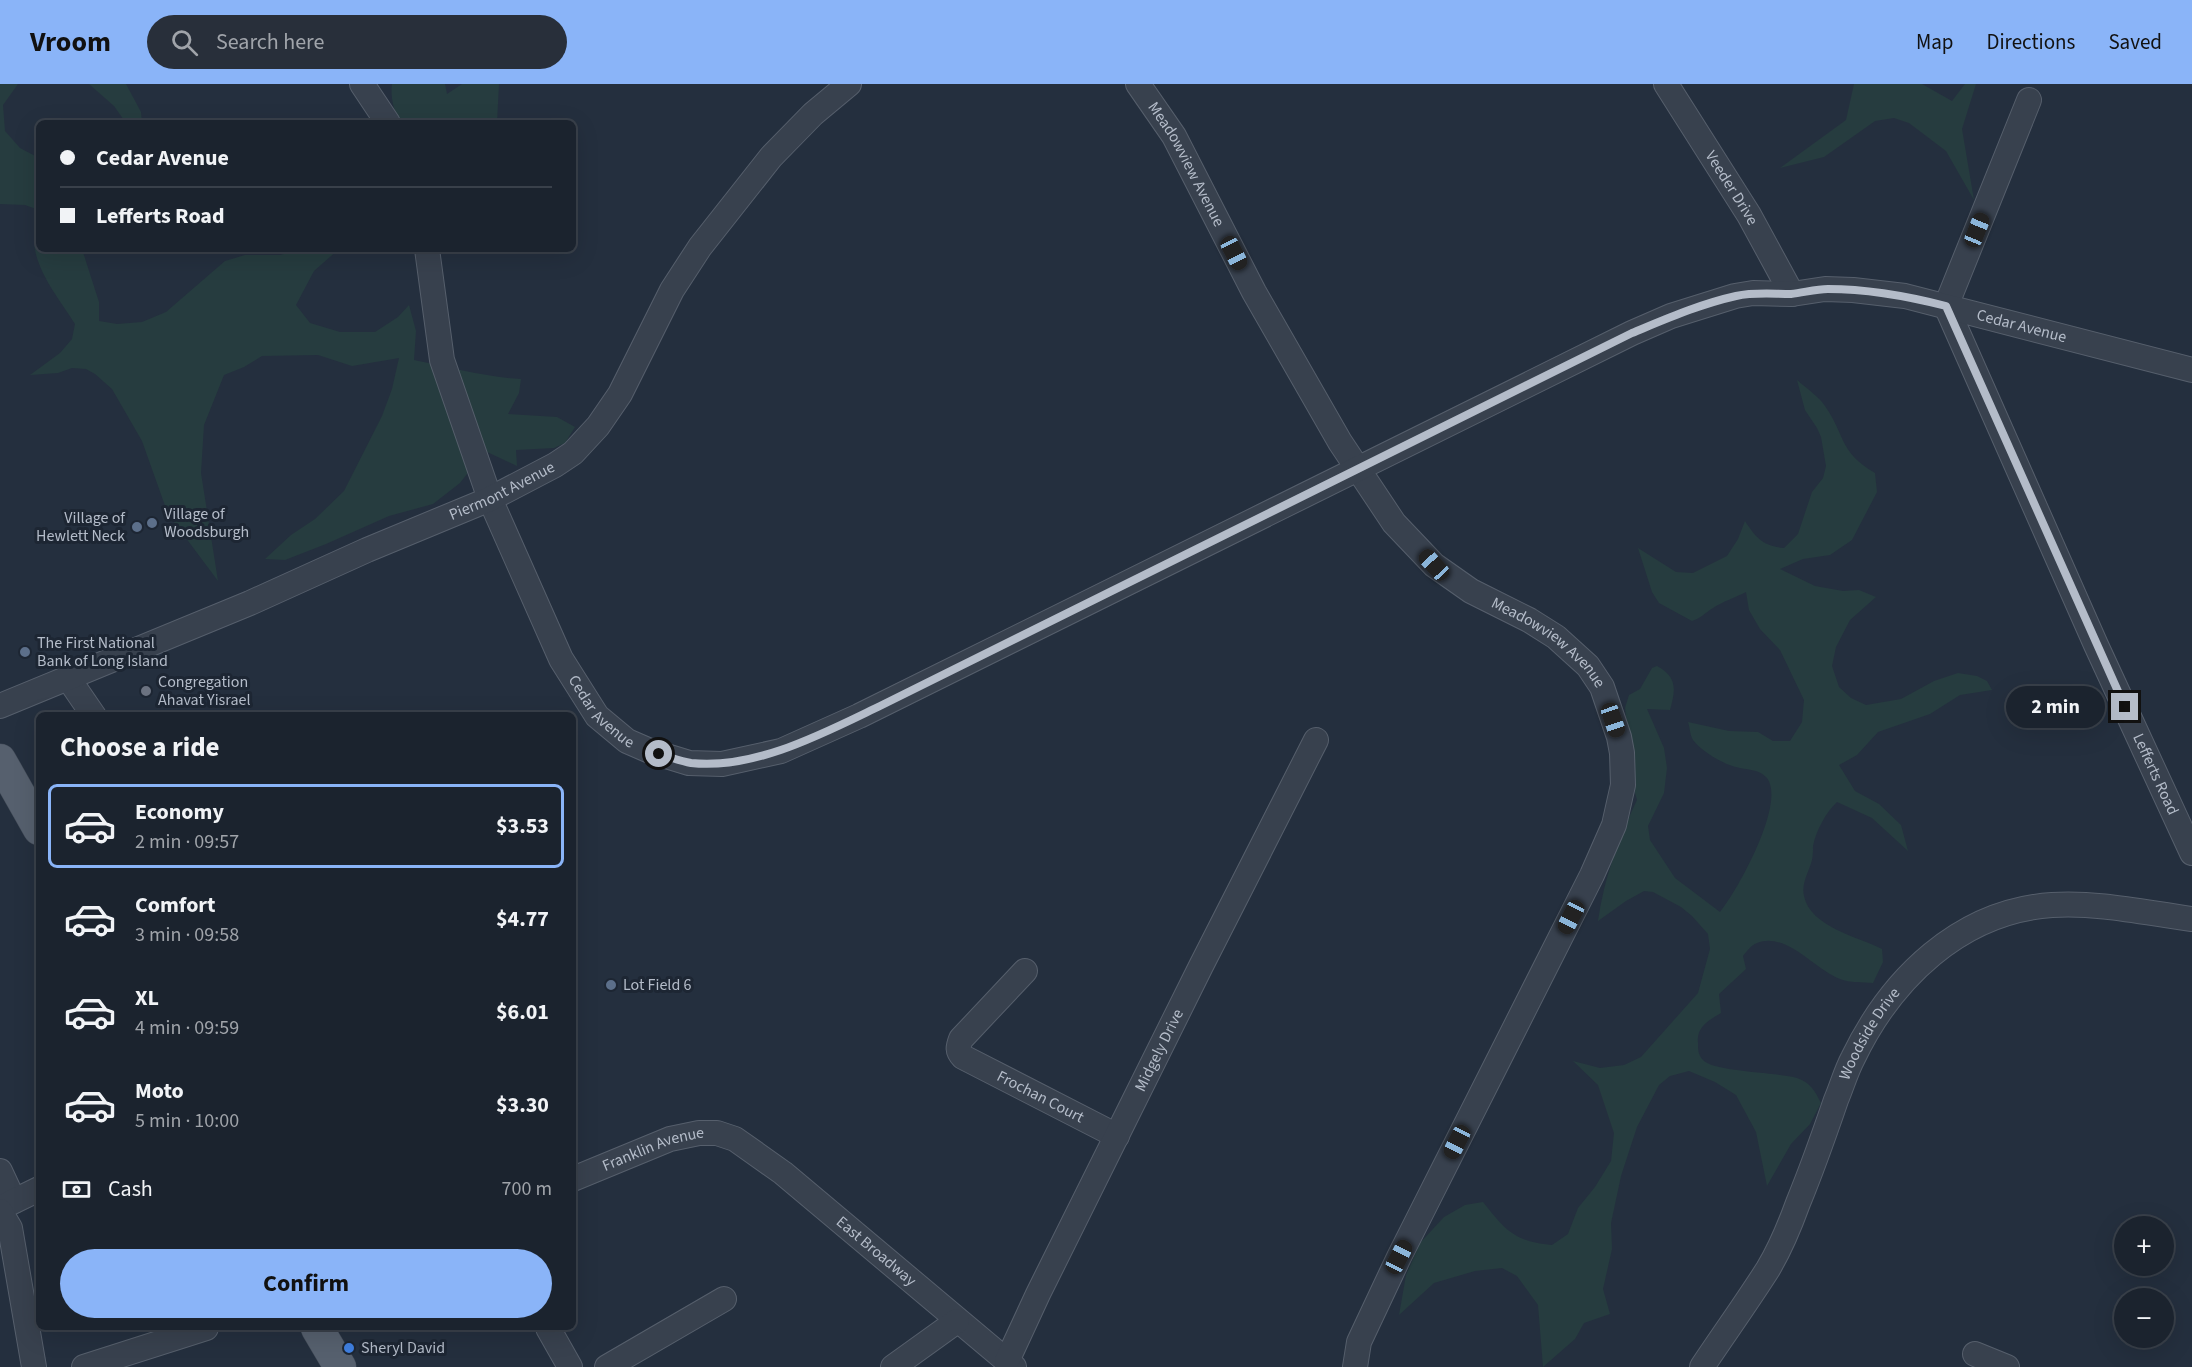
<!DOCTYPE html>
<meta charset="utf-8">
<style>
:root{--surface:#1b232e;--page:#282f3a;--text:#f1f3f6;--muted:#a0a4aa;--line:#39404a;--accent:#8ab4f8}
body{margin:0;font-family:"Source Sans 3",sans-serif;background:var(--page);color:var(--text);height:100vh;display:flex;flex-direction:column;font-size:22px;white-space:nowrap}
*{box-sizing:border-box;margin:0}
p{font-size:20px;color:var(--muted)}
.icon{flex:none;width:33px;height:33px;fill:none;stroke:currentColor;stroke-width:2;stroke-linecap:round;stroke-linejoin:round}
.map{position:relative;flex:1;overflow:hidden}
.side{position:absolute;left:36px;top:628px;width:540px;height:618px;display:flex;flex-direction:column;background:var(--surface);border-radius:9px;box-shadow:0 6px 24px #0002,0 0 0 2px var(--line)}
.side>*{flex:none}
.guide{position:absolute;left:36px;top:36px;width:540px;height:132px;border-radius:9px;box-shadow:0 6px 24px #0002,0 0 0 2px var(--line);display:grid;align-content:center;height:132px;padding:0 24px;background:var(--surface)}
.fabs{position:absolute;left:2114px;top:1132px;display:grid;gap:12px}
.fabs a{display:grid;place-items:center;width:60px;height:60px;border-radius:50%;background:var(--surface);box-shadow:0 6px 24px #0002,0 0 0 2px var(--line);font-size:30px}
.end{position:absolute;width:27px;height:27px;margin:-14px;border:8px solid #b4bcc9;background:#111;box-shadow:0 0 0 3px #111}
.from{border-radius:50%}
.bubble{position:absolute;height:42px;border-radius:21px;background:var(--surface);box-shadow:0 6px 24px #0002,0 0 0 2px var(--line);font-size:20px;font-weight:700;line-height:42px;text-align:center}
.car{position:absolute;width:18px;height:36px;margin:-18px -9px;border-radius:8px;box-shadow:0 0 4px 2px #0007;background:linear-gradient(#222 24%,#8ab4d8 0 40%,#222 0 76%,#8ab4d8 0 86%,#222 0)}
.guide b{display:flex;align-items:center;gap:21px;height:57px;font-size:22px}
.guide b+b{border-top:2px solid var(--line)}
.guide i{width:15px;height:15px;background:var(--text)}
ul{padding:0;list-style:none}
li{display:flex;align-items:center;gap:18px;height:84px;margin:0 12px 9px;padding:0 12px;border:3px solid transparent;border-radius:9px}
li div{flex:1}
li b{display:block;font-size:22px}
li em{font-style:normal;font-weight:700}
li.active{border-color:var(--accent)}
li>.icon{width:54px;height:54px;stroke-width:1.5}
h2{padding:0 24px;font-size:27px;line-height:72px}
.pay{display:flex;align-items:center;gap:15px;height:66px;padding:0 24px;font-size:22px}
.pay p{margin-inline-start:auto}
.action{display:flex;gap:12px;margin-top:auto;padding:12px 24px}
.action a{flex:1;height:69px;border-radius:36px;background:var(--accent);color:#111;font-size:24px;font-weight:700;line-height:69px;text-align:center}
header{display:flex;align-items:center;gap:36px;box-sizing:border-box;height:84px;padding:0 30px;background:var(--accent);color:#111}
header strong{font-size:28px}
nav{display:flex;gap:33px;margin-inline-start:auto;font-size:21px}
.search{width:420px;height:54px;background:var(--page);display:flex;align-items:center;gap:15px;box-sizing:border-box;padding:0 21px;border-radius:33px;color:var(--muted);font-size:22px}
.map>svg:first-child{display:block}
</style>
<header>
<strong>Vroom</strong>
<div class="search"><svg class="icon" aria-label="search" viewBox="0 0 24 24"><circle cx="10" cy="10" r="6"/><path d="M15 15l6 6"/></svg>Search here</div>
<nav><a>Map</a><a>Directions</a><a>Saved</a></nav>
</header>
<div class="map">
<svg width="2192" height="1283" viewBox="0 0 2192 1283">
<rect width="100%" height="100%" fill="#242f3e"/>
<g fill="#263c3f">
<path d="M0 0H18L3 21 5 47 20 64 39 74V126L25 121 0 120Z"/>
<path d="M89 0H126L141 28 142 39H126L114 22Z"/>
<path d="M392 0H445L447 10 462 0H499L497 39H400C394 29 390 11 392 0Z"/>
<path d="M1854 0H1922L1952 17 1965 0H1976L1962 45 1974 116 1946 67 1909 39 1894 34 1875 37 1824 73 1780 84 1846 36Z"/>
<path d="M39 136V165H82L99 218V237L117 240 142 238 166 228 225 177 245 171H280L302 165H339L314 187 296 221 310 239 340 248H375L398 233 409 221 416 247 414 276C449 283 485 293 521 295L519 309 508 330 557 333 575 343 565 359 554 364 516 366 517 382 485 367 460 399 433 420 389 432 326 460 285 476 265 475 291 451 315 435 344 407 382 332 392 305 399 274 352 282 318 271 262 272 244 283 224 291 204 341 201 389 218 497 168 430 142 357 112 305 95 290 86 285 72 284 58 289 30 291 60 269 72 255 75 240C57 211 21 170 39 136Z"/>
<path d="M1797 296C1806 304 1818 312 1825 322 1846 352 1838 367 1875 389L1877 408 1852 456 1830 471 1803 475 1780 485 1815 502 1843 507 1859 506 1876 513 1850 536 1836 563 1832 582 1839 603 1851 614 1866 621 1901 615 1934 597 1958 589 1977 592 1987 597 1992 606 1960 611 1930 630 1878 648 1857 671 1839 681 1855 707 1879 720 1901 741 1908 767 1872 734 1837 718C1826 728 1816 747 1813 762 1813 766 1813 771 1812 776 1809 788 1801 799 1804 812 1810 843 1859 853 1882 865L1883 878 1873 899C1863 898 1850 899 1840 895 1815 886 1786 847 1757 859 1751 861 1747 867 1743 872L1746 885 1719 910 1721 929C1709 936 1696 943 1698 959 1698 965 1698 971 1703 976 1714 988 1776 988 1797 994 1811 999 1815 1007 1821 1019L1810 1040 1791 1060 1767 1102 1756 1048 1736 1011 1715 998 1689 987 1670 992 1659 1001 1637 1043 1621 1092 1611 1139 1612 1165 1603 1205 1610 1230 1584 1239 1575 1255 1543 1283 1538 1221 1517 1192 1502 1184 1475 1187 1434 1199 1399 1231 1406 1191 1420 1159 1444 1133 1465 1121 1483 1118C1506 1147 1514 1157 1552 1161L1568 1150 1578 1124 1595 1103 1611 1077 1614 1049 1598 1001 1573 977 1600 984 1624 981 1641 973 1698 909 1710 865 1708 850 1692 832 1681 823 1653 808 1644 807 1626 817 1598 837C1604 794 1619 754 1637 716L1633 702 1625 624 1629 611 1640 605 1652 584 1657 582C1677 593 1676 605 1670 626L1647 625 1664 664 1667 684 1664 709 1648 742 1650 756 1675 794 1720 828C1737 808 1788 716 1766 693 1759 685 1746 686 1736 683 1723 680 1701 667 1693 656 1690 651 1690 644 1688 638L1729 647 1758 648 1773 657H1790L1802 638 1804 616 1780 566 1760 545 1749 526 1746 508C1736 513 1722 518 1713 524 1705 529 1701 534 1692 537L1659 519 1652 508 1638 464 1676 488 1693 489 1727 472 1738 455 1745 437C1756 454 1763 462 1784 464L1798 450 1812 408 1823 394 1826 382 1821 353 1817 344 1805 326Z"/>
</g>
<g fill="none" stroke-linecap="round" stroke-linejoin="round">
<g stroke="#565f6c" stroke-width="26">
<g id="minor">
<path d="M362 0 388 39"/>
<path id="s1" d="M1138 0 1174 52 1254 208 1340 358 1394 439 1434 481 1471 507 1529 536 1556 553 1588 582 1602 603 1619 653 1622 669 1623 701 1614 741 1592 791 1399 1173 1359 1258 1355 1283"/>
<path id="s2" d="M1666 0 1749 131 1792 210"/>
<path id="s3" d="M2029 16 1946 222 2096 561 2192 769"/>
<path id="s4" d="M427 165 442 276 490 415 561 575 597 632 627 657 650 667 689 679 722 680 781 667 859 632 1632 249 1671 232 1735 212 1753 209 1792 210 1825 205 1853 206 1905 212 2192 286"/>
<path d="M68 594 94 632"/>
<path id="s5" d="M0 622 250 519 367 466 490 415 555 381 573 369 598 342 620 310 672 206 700 163 771 73 813 30 849 0"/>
<path id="s6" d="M1025 887 961 955C958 963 957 967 963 973L1117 1052"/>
<path d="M0 1087 14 1117"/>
<path id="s7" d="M573 1095 670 1055 699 1049H717L735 1055 783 1089 1014 1283"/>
<path d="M0 1124 39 1105"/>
<path d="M0 1127 10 1144 34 1283"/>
<path d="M548 1244 570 1283"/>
<path d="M1975 1270 2007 1283"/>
<path id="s8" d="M1007 1277 1038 1210 1201 882 1316 656"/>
<path d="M84 1283 206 1244"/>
<path d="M607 1283 724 1215"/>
<path d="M893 1283 957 1237"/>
<path id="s9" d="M1702 1283C1724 1250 1747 1218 1768 1185 1780 1165 1790 1141 1798 1119 1812 1085 1824 1051 1836 1016 1842 1002 1846 987 1853 974 1891 895 1960 827 2052 821 2099 818 2146 829 2192 835"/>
</g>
</g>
<g stroke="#414a57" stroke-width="33">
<g id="major">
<path d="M0 676 39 745"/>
<path d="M317 1244 340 1283"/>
</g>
</g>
<use href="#minor" stroke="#38414e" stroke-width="24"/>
<use href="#major" stroke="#56606e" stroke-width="32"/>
</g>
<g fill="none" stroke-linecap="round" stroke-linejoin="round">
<path stroke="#b4bcc9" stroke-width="8" d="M659 670C670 673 680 677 691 679 755 686 824 649 880 622L1632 249C1666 235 1700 220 1736 212 1754 208 1772 210 1791 210 1803 209 1815 205 1828 205 1868 205 1907 212 1946 222L2125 623"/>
</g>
<g fill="#5c6f8a" stroke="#1d2633" stroke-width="2">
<circle cx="152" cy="439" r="6"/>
<circle cx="137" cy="443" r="6"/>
<circle cx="25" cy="568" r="6"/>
<circle cx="611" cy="901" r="6"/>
</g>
<circle fill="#6b7280" stroke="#1d2633" stroke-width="2" cx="146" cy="607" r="6"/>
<circle fill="#3f7fe0" stroke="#1d2633" stroke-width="2" cx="349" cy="1264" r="6"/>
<g text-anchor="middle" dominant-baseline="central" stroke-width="6" stroke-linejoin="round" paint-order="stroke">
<g font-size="16" fill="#b4bcc9" stroke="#1d2633">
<text stroke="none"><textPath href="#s1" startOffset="94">Meadowview Avenue</textPath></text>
<text stroke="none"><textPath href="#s2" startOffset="123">Veeder Drive</textPath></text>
<text stroke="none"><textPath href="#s4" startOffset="2049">Cedar Avenue</textPath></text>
<text stroke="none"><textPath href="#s5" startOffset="546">Piermont Avenue</textPath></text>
<text stroke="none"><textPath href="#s1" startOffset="706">Meadowview Avenue</textPath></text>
<text stroke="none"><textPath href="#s4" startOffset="501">Cedar Avenue</textPath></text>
<text stroke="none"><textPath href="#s3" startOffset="735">Lefferts Road</textPath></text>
<text stroke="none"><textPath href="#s9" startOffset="375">Woodside Drive</textPath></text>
<text stroke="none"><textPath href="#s8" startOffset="346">Midgely Drive</textPath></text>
<text stroke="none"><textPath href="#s6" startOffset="200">Frochan Court</textPath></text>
<text stroke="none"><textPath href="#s7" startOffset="86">Franklin Avenue</textPath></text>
<text stroke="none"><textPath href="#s7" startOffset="352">East Broadway</textPath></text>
</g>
<g font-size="16" fill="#b4bcc9" stroke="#1d2633" text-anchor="start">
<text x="164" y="430">Village of<tspan x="164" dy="18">Woodsburgh</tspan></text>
<text x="125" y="434" text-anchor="end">Village of<tspan x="125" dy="18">Hewlett Neck</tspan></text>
<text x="37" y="559">The First National<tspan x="37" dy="18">Bank of Long Island</tspan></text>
<text x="158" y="598">Congregation<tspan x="158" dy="18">Ahavat Yisrael</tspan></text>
<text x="623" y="901">Lot Field 6</text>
<text x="361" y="1264">Sheryl David</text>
</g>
</g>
</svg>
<div class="fabs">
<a>+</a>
<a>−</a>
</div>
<i class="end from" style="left:659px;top:670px"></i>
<i class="end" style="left:2125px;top:623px"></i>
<div class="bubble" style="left:2006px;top:602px;width:99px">2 min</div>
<i class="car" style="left:1977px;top:146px;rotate:22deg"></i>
<i class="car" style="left:1234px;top:169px;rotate:153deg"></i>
<i class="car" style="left:1434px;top:481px;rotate:317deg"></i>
<i class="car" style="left:1613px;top:636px;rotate:161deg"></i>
<i class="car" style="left:1571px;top:833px;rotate:207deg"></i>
<i class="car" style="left:1457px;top:1058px;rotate:207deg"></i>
<i class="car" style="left:1399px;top:1173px;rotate:27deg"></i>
<div class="guide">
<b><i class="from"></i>Cedar Avenue</b>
<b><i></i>Lefferts Road</b>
</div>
<section class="side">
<h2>Choose a ride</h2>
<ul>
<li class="active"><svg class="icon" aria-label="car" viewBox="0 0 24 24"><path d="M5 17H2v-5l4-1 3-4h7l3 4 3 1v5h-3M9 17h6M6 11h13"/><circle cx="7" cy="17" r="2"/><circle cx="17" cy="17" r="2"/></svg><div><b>Economy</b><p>2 min · 09:57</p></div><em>$3.53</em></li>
<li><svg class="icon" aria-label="car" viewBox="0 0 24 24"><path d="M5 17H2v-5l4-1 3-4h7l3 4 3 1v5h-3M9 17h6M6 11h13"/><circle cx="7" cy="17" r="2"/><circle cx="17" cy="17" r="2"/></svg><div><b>Comfort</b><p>3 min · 09:58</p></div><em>$4.77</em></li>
<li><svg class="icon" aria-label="car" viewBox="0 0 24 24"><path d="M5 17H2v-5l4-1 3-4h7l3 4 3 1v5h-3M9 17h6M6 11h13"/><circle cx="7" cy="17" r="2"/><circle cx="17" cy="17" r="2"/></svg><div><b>XL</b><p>4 min · 09:59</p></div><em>$6.01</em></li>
<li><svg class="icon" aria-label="car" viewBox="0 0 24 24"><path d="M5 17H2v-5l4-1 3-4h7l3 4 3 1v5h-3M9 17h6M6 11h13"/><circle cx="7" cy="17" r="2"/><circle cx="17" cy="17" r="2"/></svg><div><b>Moto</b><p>5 min · 10:00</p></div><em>$3.30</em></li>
</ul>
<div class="pay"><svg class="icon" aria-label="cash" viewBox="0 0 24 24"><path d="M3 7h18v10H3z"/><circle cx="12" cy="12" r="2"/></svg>Cash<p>700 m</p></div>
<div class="action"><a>Confirm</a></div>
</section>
</div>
